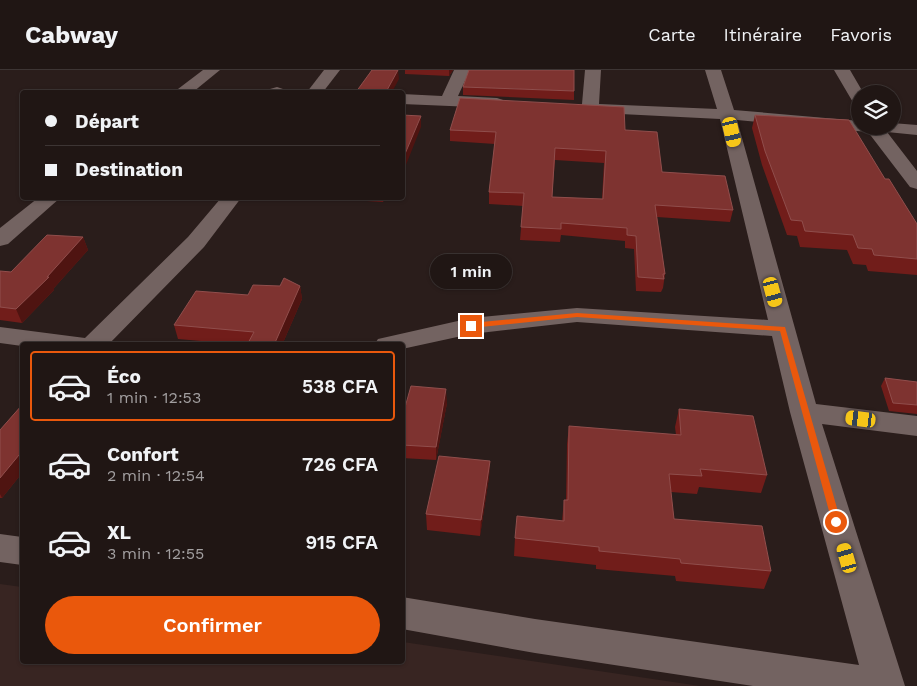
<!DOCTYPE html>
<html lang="fr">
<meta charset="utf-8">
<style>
:root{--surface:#201614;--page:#2d2322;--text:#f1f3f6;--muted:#a29fa0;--line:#3d3534;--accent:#ea580c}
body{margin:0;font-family:"Work Sans",sans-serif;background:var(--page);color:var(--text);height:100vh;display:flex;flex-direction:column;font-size:19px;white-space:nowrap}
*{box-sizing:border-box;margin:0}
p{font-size:16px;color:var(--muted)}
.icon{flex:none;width:28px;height:28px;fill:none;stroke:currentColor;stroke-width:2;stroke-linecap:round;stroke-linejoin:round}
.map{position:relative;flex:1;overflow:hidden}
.side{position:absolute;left:20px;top:272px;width:385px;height:322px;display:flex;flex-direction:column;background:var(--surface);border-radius:5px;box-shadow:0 1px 4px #0004,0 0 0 1px var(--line)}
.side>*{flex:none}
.guide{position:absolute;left:20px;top:20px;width:385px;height:110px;border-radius:5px;box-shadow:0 1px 4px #0004,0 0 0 1px var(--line);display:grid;align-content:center;height:110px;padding:0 25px;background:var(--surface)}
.tools{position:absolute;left:851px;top:15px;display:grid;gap:10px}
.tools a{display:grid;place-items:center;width:50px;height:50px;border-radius:50%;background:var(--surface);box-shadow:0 1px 4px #0004,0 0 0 1px var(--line);font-size:25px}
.end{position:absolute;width:22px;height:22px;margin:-11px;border:6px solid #ea580c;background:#fff;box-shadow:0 0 0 2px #fff}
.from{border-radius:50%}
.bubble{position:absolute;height:35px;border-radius:18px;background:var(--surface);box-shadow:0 1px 4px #0004,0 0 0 1px var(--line);font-size:16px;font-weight:600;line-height:35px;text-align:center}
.car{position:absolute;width:15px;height:30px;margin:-15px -8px;border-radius:6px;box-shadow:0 0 4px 1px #0007;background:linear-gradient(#f5c518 24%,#345 0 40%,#f5c518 0 76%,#345 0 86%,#f5c518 0)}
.guide b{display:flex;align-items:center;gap:18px;height:48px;font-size:19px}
.guide b+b{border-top:1px solid var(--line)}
.guide i{width:12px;height:12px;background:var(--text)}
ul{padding:9px 0 0;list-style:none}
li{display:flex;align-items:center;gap:15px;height:70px;margin:0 10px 8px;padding:0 15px;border:2px solid transparent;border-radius:5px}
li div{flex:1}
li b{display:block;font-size:19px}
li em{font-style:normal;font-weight:600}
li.on{border-color:var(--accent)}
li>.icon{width:45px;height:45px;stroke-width:1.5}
.action{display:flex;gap:10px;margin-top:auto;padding:10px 25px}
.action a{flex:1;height:58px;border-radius:30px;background:var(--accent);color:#fff;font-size:20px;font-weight:600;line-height:58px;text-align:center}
header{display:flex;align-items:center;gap:30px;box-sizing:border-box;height:70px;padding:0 25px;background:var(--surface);border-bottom:1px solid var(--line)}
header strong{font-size:24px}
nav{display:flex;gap:28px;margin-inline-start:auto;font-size:18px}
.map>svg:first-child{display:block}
</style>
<header>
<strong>Cabway</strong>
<nav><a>Carte</a><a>Itinéraire</a><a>Favoris</a></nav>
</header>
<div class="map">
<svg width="917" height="616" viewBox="0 0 917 616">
<rect width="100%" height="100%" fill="#2a1d1b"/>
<path fill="#382522" d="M0 514 22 517V592H402L403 572 700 616H0Z"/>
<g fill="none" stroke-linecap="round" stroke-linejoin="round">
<g fill="#736361" fill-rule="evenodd">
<path d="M203 0H220L193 22H176L178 19Z"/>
<path d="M324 0H340L323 22H307Z"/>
<path d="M454 0H470L458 26 497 28 503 30 505 33 503 36 497 38 402 34V24L442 26Z"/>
<path d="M585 0H601L599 34 717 39 705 0H721L734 40 860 51V56H892V53L917 55V65L887 62 917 101V119L910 117 868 62 737 50 816 334 917 346V366L822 354 905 616H753L535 583 402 559V527L535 549 859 595 790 342 772 266 577 252 471 264 402 279V275H374L378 269 471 248 577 238 768 250 720 49 581 42 579 38 582 34Z"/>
<path d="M834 0H850L864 24H860V36L854 34Z"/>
<path d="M277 17 283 19 285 22H268L270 19Z"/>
<path d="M38 128H60L8 174 0 176V158Z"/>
<path d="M221 128H241L204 177 108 275 22 276 0 273V257L85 268 188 167Z"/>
<path d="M0 464 22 467V495L0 492Z"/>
</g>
</g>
<g fill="#711d1a" fill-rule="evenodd">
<path d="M405 0H453L449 6 405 4Z"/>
<path d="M463 17 574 21V30L463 25Z"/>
<path d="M755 45 917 154V205L868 201 866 195 853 194 847 180 800 177 797 166 787 165 762 95 752 58Z"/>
<path d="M450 60H625L662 102 733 140 730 152 657 147 665 204 663 218 661 222 636 221 634 179 625 178V171L561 165 560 172 520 170 523 136 489 134V122L495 74 450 71ZM555 90 604 93 602 129 552 127Z"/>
<path d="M318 128H385L383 132Z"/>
<path d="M83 167 88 180 54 218V220L22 253 0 250V201L11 202Z"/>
<path d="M300 216 302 229 282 275H246L178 269 174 255 248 225Z"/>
<path d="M885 308 917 312V344L889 341 881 316Z"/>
<path d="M447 333 436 390 402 388V348Z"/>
<path d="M22 335V403L2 428H0V360Z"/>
<path d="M679 339 767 405 761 423 699 417 697 424 671 422 674 449 771 501 764 519 676 511 675 506 596 499V495L514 486 515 468 562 451 564 430H566L567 374 569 356 676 365 675 357Z"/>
<path d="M490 391 489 407 480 466 427 460 426 444Z"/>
</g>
<g fill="#4f1411">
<path d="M398 0 399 9 392 22H386Z"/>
<path d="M449 0H453L449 6Z"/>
<path d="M421 46V57L402 105V91Z"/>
<path d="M83 167 88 180 54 218V220L22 253 16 239Z"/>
<path d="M300 216 302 229 282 275H274Z"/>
<path d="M446 319 447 333 436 390V377Z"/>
<path d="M19 385 22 391V403L2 428 0 424V408Z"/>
<path d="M490 391 489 407 480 466 481 450Z"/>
</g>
<g fill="#7e3330" stroke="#904e4c" fill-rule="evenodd">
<path d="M372 0H398L386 22H356Z"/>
<path d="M469 0H574V21L463 17Z"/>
<path d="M460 28 624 37 625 60 657 62 662 102 725 106 733 140 655 135 665 204H663L664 209 638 207 636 166 627 165V158L561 153V159L521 157 524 123 489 122 496 62 450 60ZM555 78 606 81 603 129 552 127Z"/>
<path d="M402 45 421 46 402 91Z"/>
<path d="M755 45 849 50 885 109H889L917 154V189L874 185 872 179 858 178 853 165 805 161 802 151 791 150 765 81Z"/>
<path d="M47 165 83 167 47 207H49L16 239 0 237V201L11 202Z"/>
<path d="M284 208 300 216 274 275H247L254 262 174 255 196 221 248 225 253 215 280 216Z"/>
<path d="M885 308 917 312V335L893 333Z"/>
<path d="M411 316 446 319 436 377 402 375V348Z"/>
<path d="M22 335V385H19L0 408V360Z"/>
<path d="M679 339 753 346 767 405 700 399 702 406 669 404 674 449 762 456 771 501 681 493 680 489 599 481V477L515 468 517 446 564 451V430H568L569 356 681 365Z"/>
<path d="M439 386 490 391 481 450 426 444Z"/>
</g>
<path fill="#ea580c" d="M577 243 785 257 841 452 840 454 836 455 832 452 780 261 577 247 471 258 468 256 471 253Z"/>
</svg>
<div class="tools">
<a><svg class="icon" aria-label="layers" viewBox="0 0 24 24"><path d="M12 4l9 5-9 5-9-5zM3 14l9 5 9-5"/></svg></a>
</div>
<i class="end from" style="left:836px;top:452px"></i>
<i class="end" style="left:471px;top:256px"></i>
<div class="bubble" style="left:430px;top:184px;width:82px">1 min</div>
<i class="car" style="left:732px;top:62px;rotate:167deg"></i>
<i class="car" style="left:773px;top:222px;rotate:165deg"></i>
<i class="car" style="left:861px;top:349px;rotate:277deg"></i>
<i class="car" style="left:847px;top:488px;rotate:344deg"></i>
<div class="guide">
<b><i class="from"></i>Départ</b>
<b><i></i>Destination</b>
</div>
<section class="side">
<ul>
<li class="on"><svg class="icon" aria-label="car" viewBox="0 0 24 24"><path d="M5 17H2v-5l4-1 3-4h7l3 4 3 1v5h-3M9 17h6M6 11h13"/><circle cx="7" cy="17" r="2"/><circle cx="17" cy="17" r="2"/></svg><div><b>Éco</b><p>1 min · 12:53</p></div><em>538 CFA</em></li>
<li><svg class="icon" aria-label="car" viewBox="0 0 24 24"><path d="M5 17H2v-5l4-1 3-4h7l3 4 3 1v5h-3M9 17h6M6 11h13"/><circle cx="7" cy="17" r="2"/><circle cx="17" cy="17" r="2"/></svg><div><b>Confort</b><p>2 min · 12:54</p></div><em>726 CFA</em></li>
<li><svg class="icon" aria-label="car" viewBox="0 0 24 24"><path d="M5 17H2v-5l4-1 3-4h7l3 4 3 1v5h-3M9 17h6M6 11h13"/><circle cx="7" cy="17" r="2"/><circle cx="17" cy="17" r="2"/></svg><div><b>XL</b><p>3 min · 12:55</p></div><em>915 CFA</em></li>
</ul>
<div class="action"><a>Confirmer</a></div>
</section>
</div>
